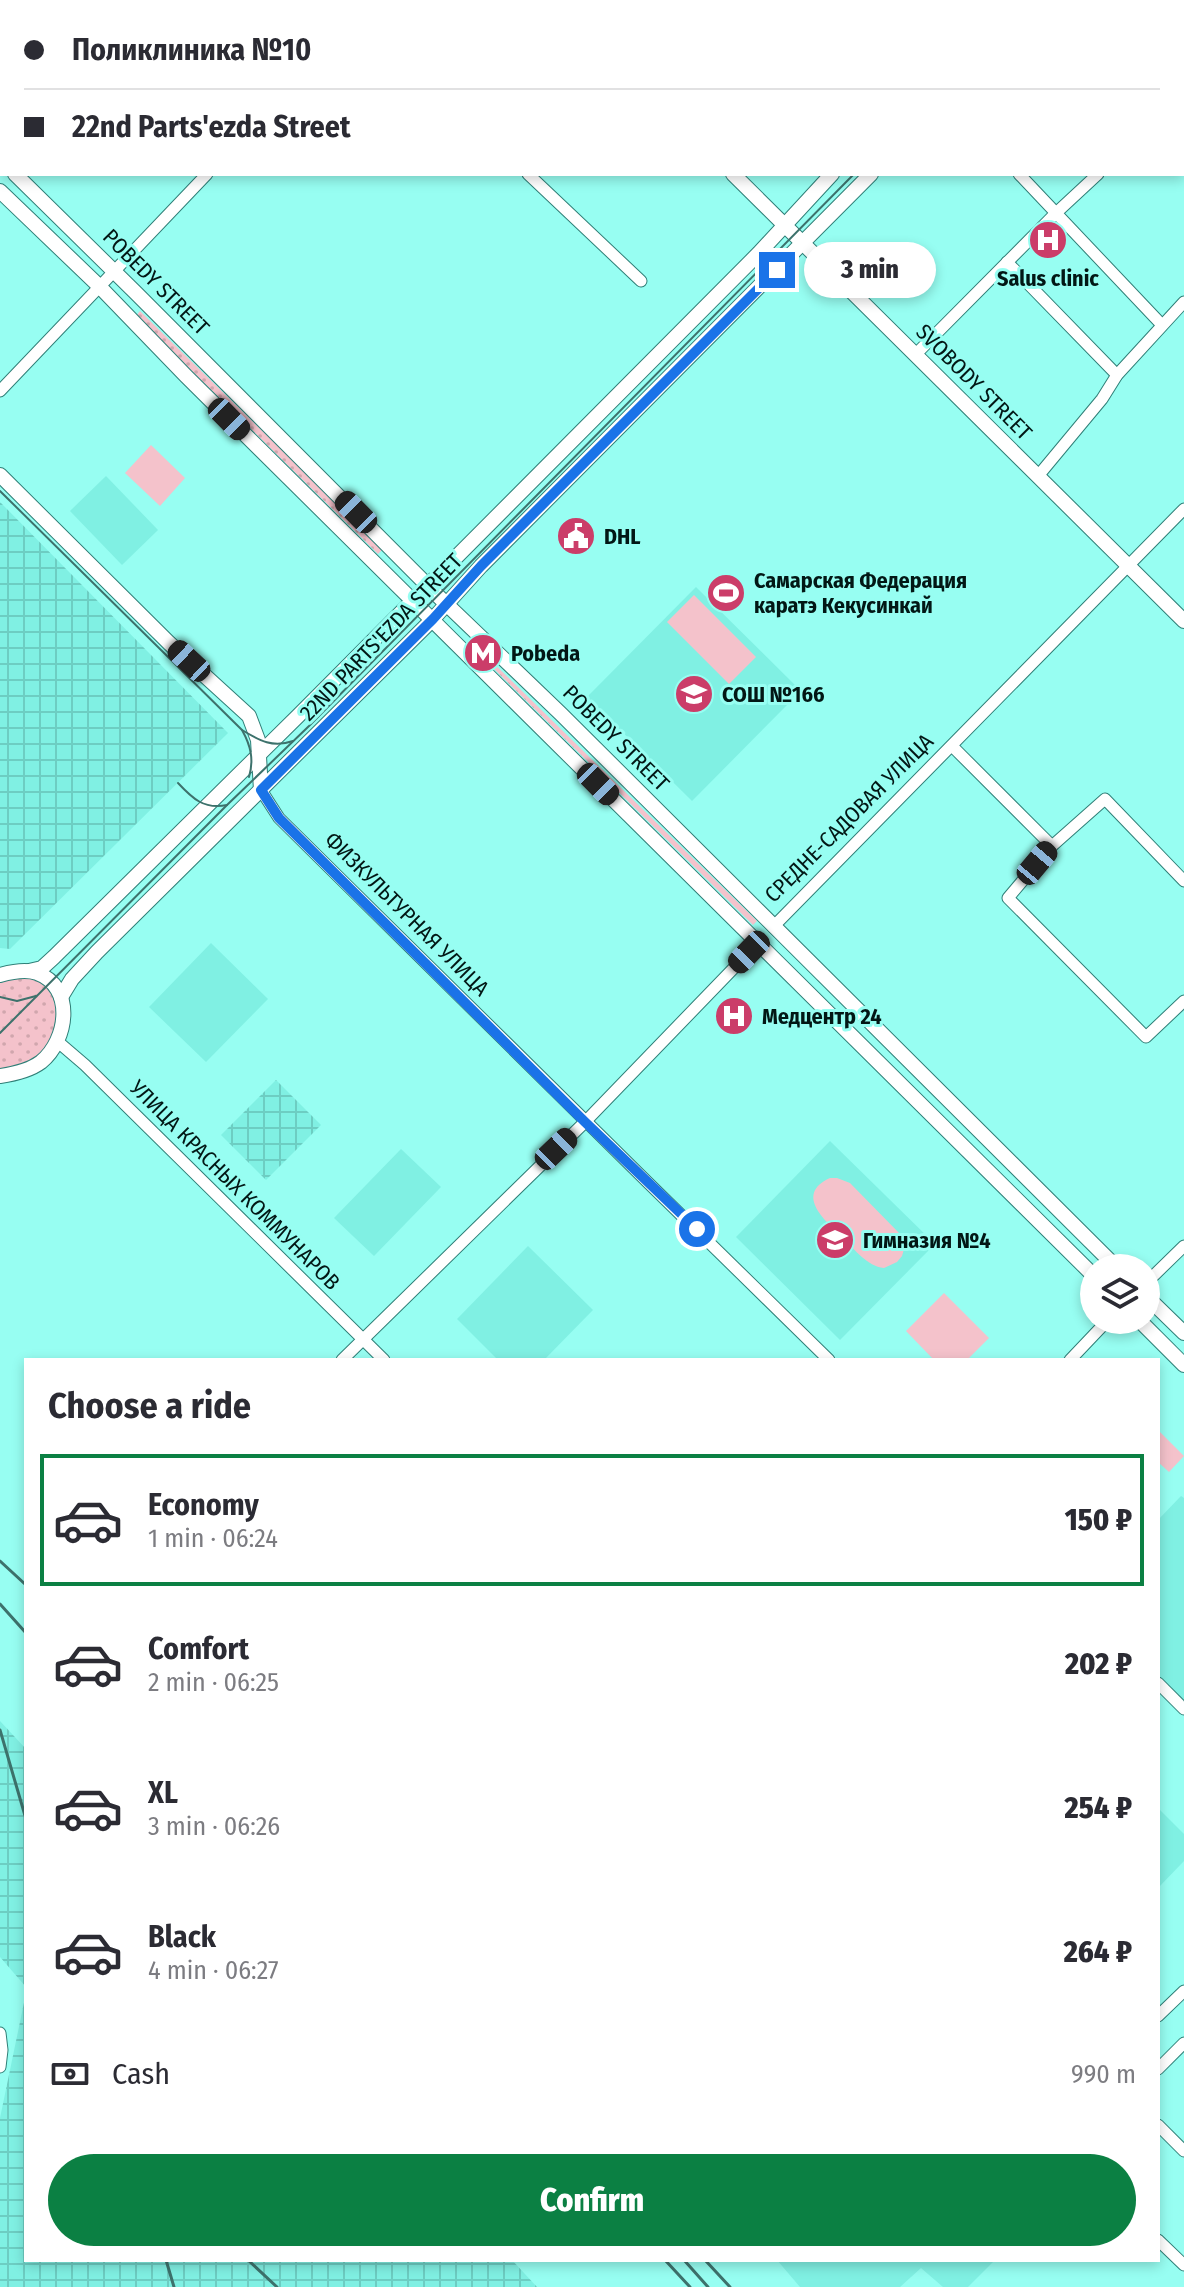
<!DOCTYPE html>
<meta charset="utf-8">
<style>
:root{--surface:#fff;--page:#f2f2f3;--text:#2b2b33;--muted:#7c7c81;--line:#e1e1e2;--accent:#0b8043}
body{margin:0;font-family:"Fira Sans Condensed",sans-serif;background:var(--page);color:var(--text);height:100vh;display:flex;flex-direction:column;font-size:30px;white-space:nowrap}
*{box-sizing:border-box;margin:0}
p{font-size:26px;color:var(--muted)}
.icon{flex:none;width:44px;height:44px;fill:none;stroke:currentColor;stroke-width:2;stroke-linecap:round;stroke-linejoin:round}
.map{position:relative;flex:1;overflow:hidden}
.side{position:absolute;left:24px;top:1358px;width:1136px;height:904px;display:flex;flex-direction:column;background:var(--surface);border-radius:0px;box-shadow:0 4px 12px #0003}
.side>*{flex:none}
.top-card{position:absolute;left:0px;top:0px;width:1184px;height:176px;box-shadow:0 4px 12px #0003;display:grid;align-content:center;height:176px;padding:0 24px;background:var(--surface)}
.fabs{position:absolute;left:1080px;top:1254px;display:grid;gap:16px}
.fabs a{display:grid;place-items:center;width:80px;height:80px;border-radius:50%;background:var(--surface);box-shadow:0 4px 12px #0003;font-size:40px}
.end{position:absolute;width:36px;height:36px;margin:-18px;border:10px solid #1a73e8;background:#fff;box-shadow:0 0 0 4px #fff}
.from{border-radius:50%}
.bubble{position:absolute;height:56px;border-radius:28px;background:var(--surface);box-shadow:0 4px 12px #0003;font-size:26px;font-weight:800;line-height:56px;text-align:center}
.car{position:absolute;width:24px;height:48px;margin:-24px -12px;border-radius:10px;box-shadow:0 0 6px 2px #0007;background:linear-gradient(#222 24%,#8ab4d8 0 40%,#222 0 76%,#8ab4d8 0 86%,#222 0)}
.top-card b{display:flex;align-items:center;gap:28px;height:76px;font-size:30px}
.top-card b+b{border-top:2px solid var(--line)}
.top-card i{width:20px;height:20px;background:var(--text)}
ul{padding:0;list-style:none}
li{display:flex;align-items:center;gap:24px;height:132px;margin:0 16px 12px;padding:0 8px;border:4px solid transparent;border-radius:0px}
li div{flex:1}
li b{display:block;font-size:30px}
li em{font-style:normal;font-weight:800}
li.selected{border-color:var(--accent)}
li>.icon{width:72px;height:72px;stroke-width:1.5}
h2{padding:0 24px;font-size:36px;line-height:96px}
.pay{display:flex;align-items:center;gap:20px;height:88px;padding:0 24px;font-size:30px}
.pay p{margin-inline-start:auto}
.primary-button{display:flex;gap:16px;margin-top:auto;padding:16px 24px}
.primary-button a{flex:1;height:92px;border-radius:48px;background:var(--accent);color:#fff;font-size:32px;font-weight:800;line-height:92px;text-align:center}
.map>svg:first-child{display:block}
</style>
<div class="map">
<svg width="1184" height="2287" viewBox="0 0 1184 2287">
<defs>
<pattern id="industrial-grid" width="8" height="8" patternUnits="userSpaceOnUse" patternTransform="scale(2)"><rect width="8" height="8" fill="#80f0e3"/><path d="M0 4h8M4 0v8" fill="none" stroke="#6dcdc2"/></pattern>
<pattern id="grass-dots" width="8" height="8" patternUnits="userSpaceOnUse" patternTransform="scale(2)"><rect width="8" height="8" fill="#f4c2cb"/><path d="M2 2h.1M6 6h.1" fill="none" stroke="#d0a6ad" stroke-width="1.8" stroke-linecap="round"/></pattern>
</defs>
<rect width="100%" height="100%" fill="#97fef2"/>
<g fill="#80f0e3">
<path d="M106 476 158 530 122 565 70 511Z"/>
<path d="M696 587 801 691 692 801 587 697Z"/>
<path d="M211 943 268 999 206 1062 149 1007Z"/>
<path d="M830 1141 935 1244 840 1340 736 1237Z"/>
<path d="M401 1149 441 1187 374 1256 334 1218Z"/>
<path d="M528 1246 593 1310 544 1360H498L457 1319Z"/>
<path d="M1181 1496 1184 1498V1701L1158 1675V1520Z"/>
<path d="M1158 1808 1184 1834V1861L1158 1888Z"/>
<path d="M777 2260H995L968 2287H943L921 2268 900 2287H800Z"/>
</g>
<g fill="url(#industrial-grid)">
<path d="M0 502 228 733 10 949 0 948Z"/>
<path d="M276 1080 321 1125 266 1180 221 1135Z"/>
<path d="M0 1721 26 1749V1987L0 1957Z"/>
<path d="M26 1993V2260H512L537 2287H0V2118Z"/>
</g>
<g fill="url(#grass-dots)">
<path d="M140 311 383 549 378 554 136 316Z"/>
<path d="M478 648 757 921 753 925 477 652Z"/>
<path d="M18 977C65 975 65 1034 36 1057 26 1065 12 1067 0 1071V983Z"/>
</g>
<g fill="#f4c2cb">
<path d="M151 445 185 478 160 506 125 473Z"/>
<path d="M694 595 756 657 729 684 667 622Z"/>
<path d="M830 1178H837L850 1183 901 1235 904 1249 902 1256 897 1262 884 1268C867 1266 855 1250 843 1238 827 1222 793 1195 830 1178Z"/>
<path d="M944 1293 989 1338 967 1360H934L906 1331Z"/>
<path d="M1160 1432 1184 1456 1169 1472 1158 1462V1434Z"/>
</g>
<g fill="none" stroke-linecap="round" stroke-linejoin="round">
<g stroke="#2f7f77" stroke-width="13">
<g id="minor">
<path d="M379 2 381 0"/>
<path d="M1182 95 1184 92"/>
<path d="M528 174 641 281"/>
<path d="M1019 174 1162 325"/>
<path d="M1007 262 1117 375"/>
<path d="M915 355 1056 213 1098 174"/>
<path d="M0 391 207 174"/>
<path d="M1038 476 1102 399 1117 375 1184 302"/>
<path d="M952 746 1052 846"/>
<path d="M261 790 279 818C461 999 645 1180 829 1360"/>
<path d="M1184 881 1105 799 1052 846 1008 898 1146 1037 1184 1001"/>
<path d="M773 927 1184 509"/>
<path d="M57 1041 85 1065 384 1360"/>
<path d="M1146 1283 1184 1246"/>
<path d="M342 1360 585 1122 758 943"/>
<path d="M1070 1360 1108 1320"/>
<path d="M1158 1683 1184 1709"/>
<path d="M1158 2016 1184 1991"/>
<path d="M0 2033 2 2050 0 2067"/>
<path d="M1158 2069 1184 2043"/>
<path d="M1158 2125 1184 2151"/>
<path d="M1158 2240 1184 2265"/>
</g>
</g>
<g stroke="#2f7f77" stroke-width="16">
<g id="major">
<path d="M563 0 565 2"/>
<path d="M1003 2 1005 0"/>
<path d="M1044 2 1046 0"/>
<path d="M0 159 2 161"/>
<path d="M15 174 136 293 438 596 561 714 1117 1268"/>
<path d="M733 174 1184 621"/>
<path d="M0 191 99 286 186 376 1094 1276"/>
<path d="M0 475 169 643 249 716 258 740 261 790"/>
<path d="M29 971 42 968 54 957 298 716 759 253 832 174"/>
<path d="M0 975C11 972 26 969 37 973 75 987 68 1040 41 1062 29 1071 14 1074 0 1076"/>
<path d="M61 997 72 979 97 952 433 619 481 566 871 174"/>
<path d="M1146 1296 1184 1333"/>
<path d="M1139 1320 1184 1365"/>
</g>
</g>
<use href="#minor" stroke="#fff" stroke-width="11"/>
<use href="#major" stroke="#fff" stroke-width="14"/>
<g stroke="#3d726c" stroke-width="2">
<path d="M1019 2 1021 0"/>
<path d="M0 491 242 730C260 741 273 748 293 741"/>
<path d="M242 730C251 746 254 760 249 777"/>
<path d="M178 783C192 798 204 810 227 805"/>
<path d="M0 997 17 1001 36 996"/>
<path d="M0 1033 227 805 309 726 854 174"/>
</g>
<g stroke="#3d726c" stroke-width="3">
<path d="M0 1561 26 1585"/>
<path d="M0 1604 26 1633"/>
<path d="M0 1730 26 1819"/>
<path d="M166 2260 174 2287"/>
<path d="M248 2260 277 2287"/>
<path d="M665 2260 690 2287"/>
<path d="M684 2260 708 2287"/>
<path d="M705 2260 730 2287"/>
</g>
</g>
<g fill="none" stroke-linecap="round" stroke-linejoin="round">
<path stroke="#1a73e8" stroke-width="10" d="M697 1229 585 1122 279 818 261 790 433 619 481 566 777 270"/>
</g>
<defs>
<g id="hospital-disc" transform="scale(2)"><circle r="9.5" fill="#cb3d69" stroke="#97fef2"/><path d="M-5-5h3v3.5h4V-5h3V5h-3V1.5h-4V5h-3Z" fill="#fff"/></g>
<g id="civic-disc" transform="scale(2)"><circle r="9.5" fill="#cb3d69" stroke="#97fef2"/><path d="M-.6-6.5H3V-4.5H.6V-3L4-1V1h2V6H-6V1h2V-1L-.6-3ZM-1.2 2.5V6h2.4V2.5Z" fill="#fff"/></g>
<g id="stadium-disc" transform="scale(2)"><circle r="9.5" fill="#cb3d69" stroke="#97fef2"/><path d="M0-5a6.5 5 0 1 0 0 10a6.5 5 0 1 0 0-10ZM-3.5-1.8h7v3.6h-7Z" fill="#fff"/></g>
<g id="metro-disc" transform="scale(2)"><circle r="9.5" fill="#cb3d69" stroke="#97fef2"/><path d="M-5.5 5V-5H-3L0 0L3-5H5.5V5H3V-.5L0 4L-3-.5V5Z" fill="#fff"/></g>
<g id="school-disc" transform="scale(2)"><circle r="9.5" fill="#cb3d69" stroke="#97fef2"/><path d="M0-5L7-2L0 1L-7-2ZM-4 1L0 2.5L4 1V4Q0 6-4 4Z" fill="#fff"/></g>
</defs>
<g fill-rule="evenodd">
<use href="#hospital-disc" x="1048" y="240"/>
<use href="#civic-disc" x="576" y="536"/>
<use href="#stadium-disc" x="726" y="593"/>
<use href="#metro-disc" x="483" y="653"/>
<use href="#school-disc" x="694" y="694"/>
<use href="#hospital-disc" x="734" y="1016"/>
<use href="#school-disc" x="835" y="1240"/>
</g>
<g text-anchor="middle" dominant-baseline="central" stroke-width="6" stroke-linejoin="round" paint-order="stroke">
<g font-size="22" font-weight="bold" fill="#021715" stroke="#97fef2" text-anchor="start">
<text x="1048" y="278" text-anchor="middle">Salus clinic</text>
<text x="604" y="536">DHL</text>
<text x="754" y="580">Самарская Федерация<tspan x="754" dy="25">каратэ Кекусинкай</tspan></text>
<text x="511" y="653">Pobeda</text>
<text x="722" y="694">СОШ №166</text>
<text x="762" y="1016">Медцентр 24</text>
<text x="863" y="1240">Гимназия №4</text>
</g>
<g font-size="22" fill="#021715" stroke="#97fef2">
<text transform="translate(156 282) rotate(45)">POBEDY STREET</text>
<text transform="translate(974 382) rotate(45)">SVOBODY STREET</text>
<text transform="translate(381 637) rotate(-46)">22ND PARTS'EZDA STREET</text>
<text transform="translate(616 738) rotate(45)">POBEDY STREET</text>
<text transform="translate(849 818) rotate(-45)">СРЕДНЕ-САДОВАЯ УЛИЦА</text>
<text transform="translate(407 914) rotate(45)">ФИЗКУЛЬТУРНАЯ УЛИЦА</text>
<text transform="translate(235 1185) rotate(45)">УЛИЦА КРАСНЫХ КОММУНАРОВ</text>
</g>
</g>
</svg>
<div class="fabs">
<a><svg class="icon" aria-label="layers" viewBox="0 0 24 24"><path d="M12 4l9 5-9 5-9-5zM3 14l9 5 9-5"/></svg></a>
</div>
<i class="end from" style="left:697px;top:1229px"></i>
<i class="end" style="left:777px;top:270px"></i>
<div class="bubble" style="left:804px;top:242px;width:132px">3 min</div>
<i class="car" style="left:229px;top:419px;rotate:135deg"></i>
<i class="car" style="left:356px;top:512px;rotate:315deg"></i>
<i class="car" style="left:189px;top:661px;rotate:313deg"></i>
<i class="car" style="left:598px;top:784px;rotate:135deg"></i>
<i class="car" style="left:1037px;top:863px;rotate:40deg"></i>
<i class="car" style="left:749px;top:952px;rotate:224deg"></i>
<i class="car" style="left:556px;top:1149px;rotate:46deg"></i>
<div class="top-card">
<b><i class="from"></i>Поликлиника №10</b>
<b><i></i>22nd Parts'ezda Street</b>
</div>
<section class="side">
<h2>Choose a ride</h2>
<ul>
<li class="selected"><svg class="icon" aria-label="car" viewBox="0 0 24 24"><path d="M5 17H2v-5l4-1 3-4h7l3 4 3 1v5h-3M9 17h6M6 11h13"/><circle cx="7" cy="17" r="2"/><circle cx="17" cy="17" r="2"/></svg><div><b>Economy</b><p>1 min · 06:24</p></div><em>150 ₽</em></li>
<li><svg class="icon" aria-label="car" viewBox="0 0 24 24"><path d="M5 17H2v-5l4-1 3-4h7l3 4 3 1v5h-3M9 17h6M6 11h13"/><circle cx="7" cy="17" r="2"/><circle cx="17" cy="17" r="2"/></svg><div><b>Comfort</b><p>2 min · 06:25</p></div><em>202 ₽</em></li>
<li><svg class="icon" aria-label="car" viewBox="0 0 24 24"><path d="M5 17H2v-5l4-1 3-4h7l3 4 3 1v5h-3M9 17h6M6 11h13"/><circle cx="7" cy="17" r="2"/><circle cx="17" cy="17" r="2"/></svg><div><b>XL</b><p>3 min · 06:26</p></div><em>254 ₽</em></li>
<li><svg class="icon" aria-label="car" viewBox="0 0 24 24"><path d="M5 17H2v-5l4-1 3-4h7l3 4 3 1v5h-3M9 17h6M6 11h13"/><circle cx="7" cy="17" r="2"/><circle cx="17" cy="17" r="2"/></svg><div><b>Black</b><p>4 min · 06:27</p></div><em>264 ₽</em></li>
</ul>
<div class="pay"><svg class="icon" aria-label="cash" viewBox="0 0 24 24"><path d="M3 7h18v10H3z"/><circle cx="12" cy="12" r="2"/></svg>Cash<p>990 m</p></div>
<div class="primary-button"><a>Confirm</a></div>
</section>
</div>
